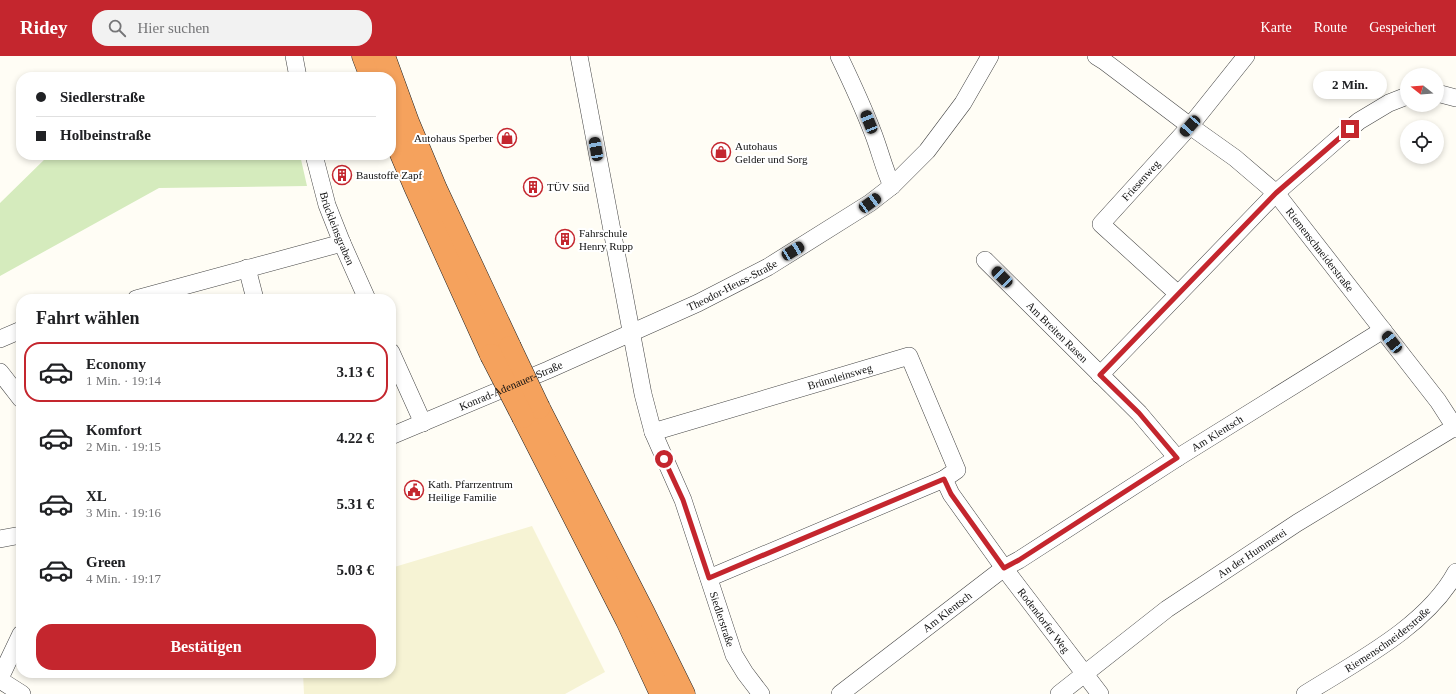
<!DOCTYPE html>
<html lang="de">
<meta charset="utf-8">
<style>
:root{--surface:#fff;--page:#f2f2f2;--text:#202124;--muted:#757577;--line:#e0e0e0;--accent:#c4262e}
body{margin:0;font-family:"Times New Roman",serif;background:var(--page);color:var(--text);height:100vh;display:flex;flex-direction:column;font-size:15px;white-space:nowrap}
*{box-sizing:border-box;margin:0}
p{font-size:13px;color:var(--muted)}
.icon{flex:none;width:22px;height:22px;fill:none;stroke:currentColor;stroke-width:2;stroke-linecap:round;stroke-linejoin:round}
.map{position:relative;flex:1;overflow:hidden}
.side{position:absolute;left:16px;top:238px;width:380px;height:384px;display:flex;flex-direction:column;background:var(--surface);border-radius:16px;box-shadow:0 2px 6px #0003}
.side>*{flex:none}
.guide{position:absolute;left:16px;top:16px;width:380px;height:88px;border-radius:16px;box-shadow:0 2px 6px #0003;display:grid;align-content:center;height:88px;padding:0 20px;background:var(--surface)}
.needle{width:26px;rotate:287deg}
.controls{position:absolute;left:1400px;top:12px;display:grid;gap:8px}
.controls a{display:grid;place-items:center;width:44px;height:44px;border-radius:50%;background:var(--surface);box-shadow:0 2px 6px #0003;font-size:20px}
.end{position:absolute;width:18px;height:18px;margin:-9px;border:5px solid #c4262e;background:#fff;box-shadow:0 0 0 2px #fff}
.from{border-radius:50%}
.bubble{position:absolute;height:28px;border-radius:14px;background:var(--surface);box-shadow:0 2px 6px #0003;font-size:13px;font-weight:600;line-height:28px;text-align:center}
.car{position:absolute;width:12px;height:24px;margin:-12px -6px;border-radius:5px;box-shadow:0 0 3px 1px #0007;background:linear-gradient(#222 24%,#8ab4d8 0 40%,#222 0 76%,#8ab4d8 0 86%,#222 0)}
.guide b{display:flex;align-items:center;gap:14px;height:38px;font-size:15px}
.guide b+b{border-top:1px solid var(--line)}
.guide i{width:10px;height:10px;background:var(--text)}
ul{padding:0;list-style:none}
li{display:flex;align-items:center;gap:12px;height:60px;margin:0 8px 6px;padding:0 12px;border:2px solid transparent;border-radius:16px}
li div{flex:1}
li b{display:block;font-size:15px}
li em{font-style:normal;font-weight:600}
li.selected{border-color:var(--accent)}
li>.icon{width:36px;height:36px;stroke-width:1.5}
h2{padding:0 20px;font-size:18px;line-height:48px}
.cta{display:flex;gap:8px;margin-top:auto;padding:8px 20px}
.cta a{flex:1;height:46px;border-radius:16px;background:var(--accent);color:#fff;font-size:16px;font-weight:600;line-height:46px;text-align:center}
header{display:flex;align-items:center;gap:24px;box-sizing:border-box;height:56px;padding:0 20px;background:var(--accent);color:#fff}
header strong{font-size:19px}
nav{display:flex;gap:22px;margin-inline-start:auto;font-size:14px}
.search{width:280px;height:36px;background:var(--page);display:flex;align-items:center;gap:10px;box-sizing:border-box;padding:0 14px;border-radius:16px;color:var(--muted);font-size:15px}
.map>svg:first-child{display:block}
</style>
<header>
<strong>Ridey</strong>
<div class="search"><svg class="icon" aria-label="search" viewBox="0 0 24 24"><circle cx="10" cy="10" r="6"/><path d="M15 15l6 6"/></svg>Hier suchen</div>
<nav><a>Karte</a><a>Route</a><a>Gespeichert</a></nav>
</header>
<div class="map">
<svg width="1456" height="638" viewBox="0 0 1456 638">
<rect width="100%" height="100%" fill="#fffdf5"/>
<path fill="#f6f3d4" d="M532 470 605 616 565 638H304L303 617H391V512Z"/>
<path fill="#d5ebbd" d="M49 99H300L307 130 159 132 0 220V147Z"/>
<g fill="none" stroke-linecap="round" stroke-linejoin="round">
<g stroke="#444" stroke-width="18">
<g id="minor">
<path d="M294 0 298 21"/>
<path id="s1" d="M579 0 643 338 653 376 683 444 734 599 745 617 761 638"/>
<path d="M839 0C851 25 863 51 873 77 880 95 884 113 892 130"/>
<path id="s2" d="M1096 0 1104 5 1190 70 1235 102 1276 137 1438 345 1456 373"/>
<path d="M1437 37 1456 42"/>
<path id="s3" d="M314 99 327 149 342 187 367 243"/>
<path id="s4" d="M985 204 1139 357 1177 402"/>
<path d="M247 212 255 243"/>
<path id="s5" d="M1178 238 1101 168 1190 70 1246 0"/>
<path d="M136 243 342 187"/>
<path d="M0 283 21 274"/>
<path d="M391 296 423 367"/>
<path d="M0 316 21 343"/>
<path d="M1100 319 1276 137 1341 80 1359 65 1389 47 1407 40"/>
<path id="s6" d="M653 376 909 300 957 414 944 423 951 438 1004 512 1100 638"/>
<path id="s7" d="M391 380 548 314 698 247 768 211 870 147 892 130 927 95 963 47 990 0"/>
<path d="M0 483 21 479"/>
<path d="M709 522 944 423"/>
<path d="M0 622 21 578"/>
<path d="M0 624 22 638"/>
<path id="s8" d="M840 638 1004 512 1019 504 1177 402 1383 274"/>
<path id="s9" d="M1059 638 1167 553 1297 467 1455 371"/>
<path id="s10" d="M1305 638C1356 606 1427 570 1456 516"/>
</g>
</g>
<g stroke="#222" stroke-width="23">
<g id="highway">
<path d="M363 0 371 21"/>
<path d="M384 0 408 66 436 133 510 291"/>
<path d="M391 74 415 131 491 299"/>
<path d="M539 352 643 555 684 638"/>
<path d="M523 361 627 565 661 638"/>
</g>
</g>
<use href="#minor" stroke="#fff" stroke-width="17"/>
<use href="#highway" stroke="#f5a25d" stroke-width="22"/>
<g stroke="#222" stroke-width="23" stroke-linecap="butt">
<g id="highway-bridge">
<path d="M510 291 539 352"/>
<path d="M491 299 523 361"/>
</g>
</g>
<use href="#highway-bridge" stroke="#f5a25d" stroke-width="22"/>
</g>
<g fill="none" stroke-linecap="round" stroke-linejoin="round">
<path stroke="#c4262e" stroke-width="5" d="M664 403 683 444 709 522 944 423 951 438 1004 512 1019 504 1177 402 1139 357 1100 319 1276 137 1350 73"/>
</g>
<defs>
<g id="shop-ring" transform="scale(1)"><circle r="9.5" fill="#fff" stroke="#c4262e" stroke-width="1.5"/><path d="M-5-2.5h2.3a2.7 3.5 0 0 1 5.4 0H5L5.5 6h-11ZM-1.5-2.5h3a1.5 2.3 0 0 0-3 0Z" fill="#c4262e"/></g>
<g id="building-ring" transform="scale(1)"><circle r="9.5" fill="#fff" stroke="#c4262e" stroke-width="1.5"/><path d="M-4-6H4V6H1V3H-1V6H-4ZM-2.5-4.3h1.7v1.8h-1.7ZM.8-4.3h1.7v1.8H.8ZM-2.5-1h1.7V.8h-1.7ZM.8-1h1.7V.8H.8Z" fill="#c4262e"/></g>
<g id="civic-ring" transform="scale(1)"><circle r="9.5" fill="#fff" stroke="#c4262e" stroke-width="1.5"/><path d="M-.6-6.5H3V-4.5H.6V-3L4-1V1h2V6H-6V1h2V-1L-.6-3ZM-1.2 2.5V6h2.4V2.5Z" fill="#c4262e"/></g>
</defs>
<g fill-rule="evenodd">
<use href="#shop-ring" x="507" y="82"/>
<use href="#shop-ring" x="721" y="96"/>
<use href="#building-ring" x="342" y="119"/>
<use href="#building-ring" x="533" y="131"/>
<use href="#building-ring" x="565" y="183"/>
<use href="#civic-ring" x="414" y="434"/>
</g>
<g text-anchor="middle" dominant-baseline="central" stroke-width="4" stroke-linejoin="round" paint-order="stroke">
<g font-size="11" fill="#111" stroke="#fff" text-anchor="start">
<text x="493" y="82" text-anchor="end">Autohaus Sperber</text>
<text x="735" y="90">Autohaus<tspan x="735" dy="13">Gelder und Sorg</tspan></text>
<text x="356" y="119">Baustoffe Zapf</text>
<text x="547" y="131">TÜV Süd</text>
<text x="579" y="177">Fahrschule<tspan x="579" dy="13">Henry Rupp</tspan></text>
<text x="428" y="428">Kath. Pfarrzentrum<tspan x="428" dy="13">Heilige Familie</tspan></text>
</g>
<g font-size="11" fill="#111" stroke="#fff">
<text stroke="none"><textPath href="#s5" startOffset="163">Friesenweg</textPath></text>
<text stroke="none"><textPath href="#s3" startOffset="77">Brückleinsgraben</textPath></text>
<text stroke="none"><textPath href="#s2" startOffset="298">Riemenschneiderstraße</textPath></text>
<text stroke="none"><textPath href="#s7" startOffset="373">Theodor-Heuss-Straße</textPath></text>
<text stroke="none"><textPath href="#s4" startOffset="102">Am Breiten Rasen</textPath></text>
<text stroke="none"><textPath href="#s6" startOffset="195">Brünnleinsweg</textPath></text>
<text stroke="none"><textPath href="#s7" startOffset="130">Konrad-Adenauer-Straße</textPath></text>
<text stroke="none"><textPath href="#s8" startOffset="459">Am Klentsch</textPath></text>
<text stroke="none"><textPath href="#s9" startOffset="239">An der Hummerei</textPath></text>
<text stroke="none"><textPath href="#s8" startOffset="135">Am Klentsch</textPath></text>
<text stroke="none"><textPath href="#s1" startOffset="583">Siedlerstraße</textPath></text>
<text stroke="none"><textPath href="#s6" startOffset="580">Rodendorfer Weg</textPath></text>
<text stroke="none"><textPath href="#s10" startOffset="99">Riemenschneiderstraße</textPath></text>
</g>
</g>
</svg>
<div class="controls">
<a><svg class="needle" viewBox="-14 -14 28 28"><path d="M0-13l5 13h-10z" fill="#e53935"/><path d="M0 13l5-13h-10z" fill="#757577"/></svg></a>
<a><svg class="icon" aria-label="locate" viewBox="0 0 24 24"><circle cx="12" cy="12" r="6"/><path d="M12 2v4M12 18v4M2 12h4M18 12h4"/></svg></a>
</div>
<i class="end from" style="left:664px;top:403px"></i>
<i class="end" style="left:1350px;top:73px"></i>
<div class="bubble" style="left:1313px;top:15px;width:74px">2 Min.</div>
<i class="car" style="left:869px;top:66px;rotate:338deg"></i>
<i class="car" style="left:1190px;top:70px;rotate:222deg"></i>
<i class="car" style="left:596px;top:93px;rotate:350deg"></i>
<i class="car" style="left:870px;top:147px;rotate:54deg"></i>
<i class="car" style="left:793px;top:195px;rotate:58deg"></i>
<i class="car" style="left:1002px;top:221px;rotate:315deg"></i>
<i class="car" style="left:1392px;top:286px;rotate:322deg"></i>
<div class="guide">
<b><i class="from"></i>Siedlerstraße</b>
<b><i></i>Holbeinstraße</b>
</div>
<section class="side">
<h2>Fahrt wählen</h2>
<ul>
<li class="selected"><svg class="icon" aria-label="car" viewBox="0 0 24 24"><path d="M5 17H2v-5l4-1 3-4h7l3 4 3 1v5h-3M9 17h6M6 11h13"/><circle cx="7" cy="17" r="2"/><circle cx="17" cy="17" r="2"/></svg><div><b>Economy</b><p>1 Min. · 19:14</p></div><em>3.13 €</em></li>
<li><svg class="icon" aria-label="car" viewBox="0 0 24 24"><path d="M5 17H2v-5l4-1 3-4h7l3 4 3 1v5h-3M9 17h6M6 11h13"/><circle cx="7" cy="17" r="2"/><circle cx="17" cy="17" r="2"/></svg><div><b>Komfort</b><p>2 Min. · 19:15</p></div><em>4.22 €</em></li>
<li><svg class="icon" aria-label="car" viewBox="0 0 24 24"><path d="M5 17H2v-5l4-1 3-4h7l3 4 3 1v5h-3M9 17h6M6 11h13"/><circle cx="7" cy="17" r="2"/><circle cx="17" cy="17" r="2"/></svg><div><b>XL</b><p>3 Min. · 19:16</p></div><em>5.31 €</em></li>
<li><svg class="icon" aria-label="car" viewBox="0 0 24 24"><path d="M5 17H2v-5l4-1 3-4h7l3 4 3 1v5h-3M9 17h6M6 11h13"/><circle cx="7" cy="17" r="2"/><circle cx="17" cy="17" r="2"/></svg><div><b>Green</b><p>4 Min. · 19:17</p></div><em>5.03 €</em></li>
</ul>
<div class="cta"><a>Bestätigen</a></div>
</section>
</div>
